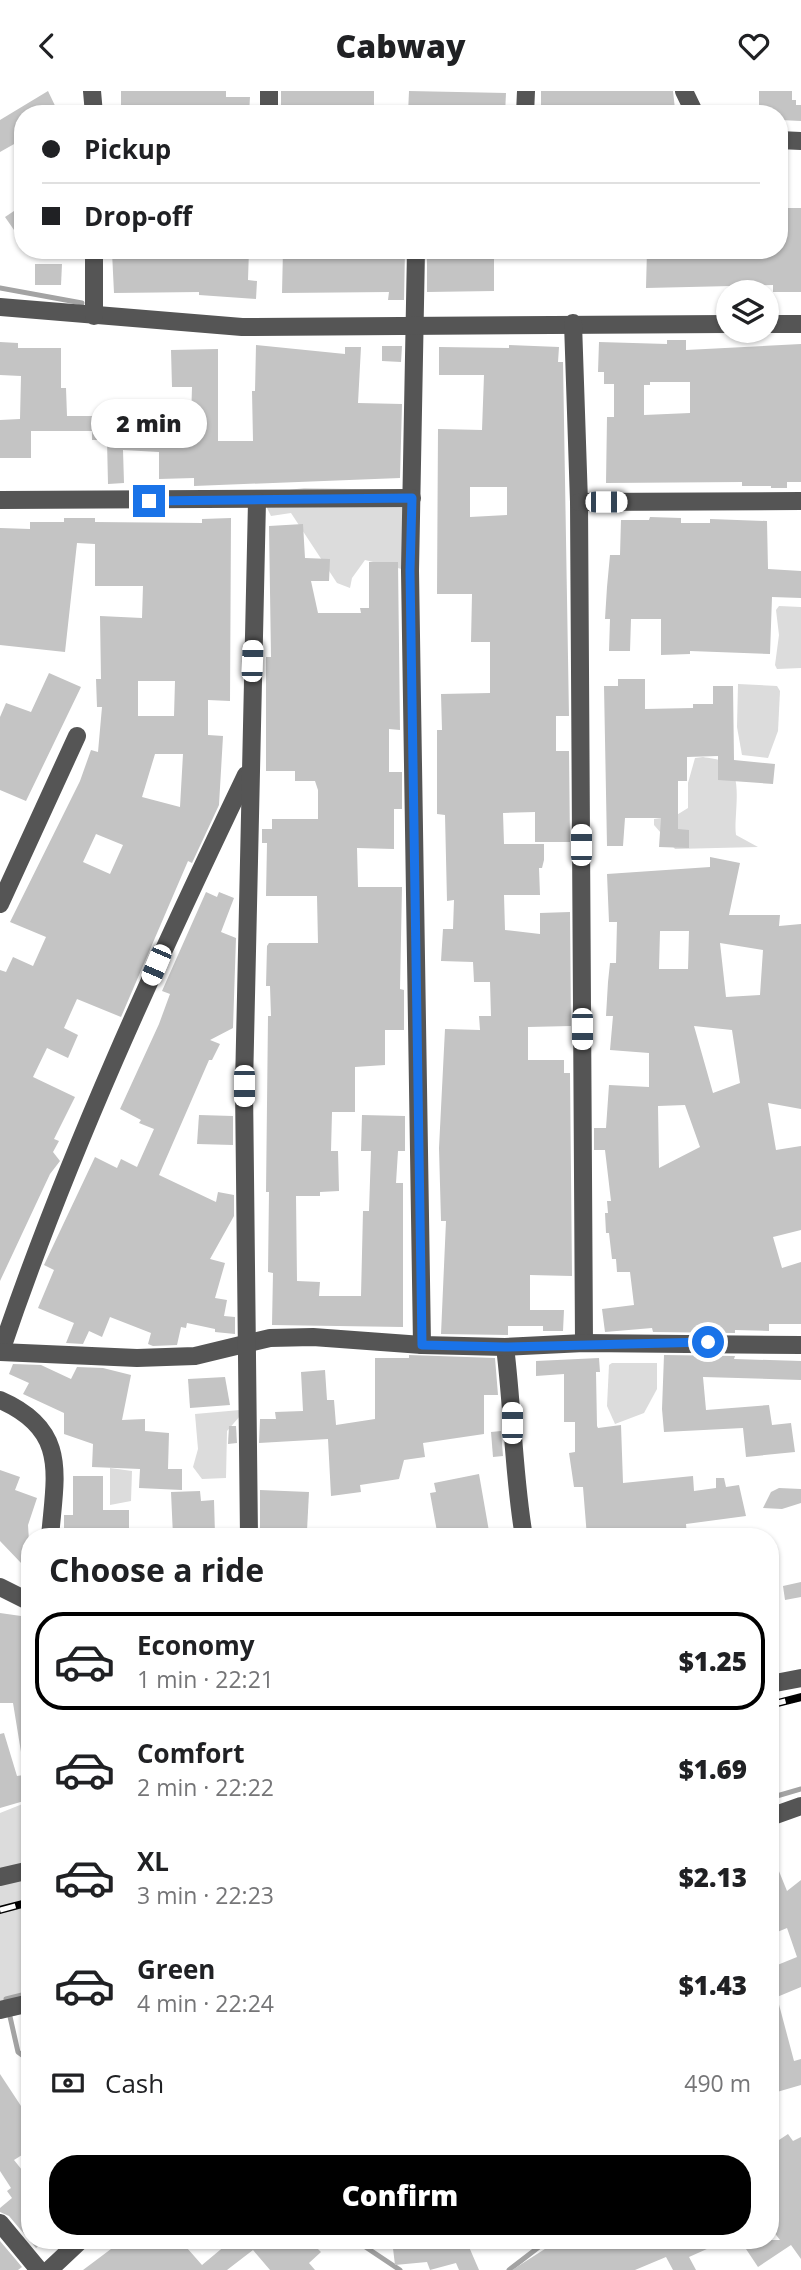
<!DOCTYPE html>
<meta charset="utf-8">
<style>
:root{--surface:#fff;--page:#f2f2f2;--text:#202124;--muted:#757577;--line:#e0e0e0;--accent:#000}
body{margin:0;font-family:"Open Sans",sans-serif;background:var(--page);color:var(--text);height:100vh;display:flex;flex-direction:column;font-size:26px;white-space:nowrap}
*{box-sizing:border-box;margin:0}
p{font-size:23px;color:var(--muted)}
.icon{flex:none;width:38px;height:38px;fill:none;stroke:currentColor;stroke-width:2;stroke-linecap:round;stroke-linejoin:round}
.map{position:relative;flex:1;overflow:hidden}
.sheet{position:absolute;left:21px;top:1437px;width:758px;height:721px;display:flex;flex-direction:column;background:var(--surface);border-radius:28px;box-shadow:0 2px 5px #0004}
.sheet>*{flex:none}
.banner{position:absolute;left:14px;top:14px;width:774px;height:154px;border-radius:28px;box-shadow:0 2px 5px #0004;display:grid;align-content:center;height:154px;padding:0 28px;background:var(--surface)}
.controls{position:absolute;left:716px;top:189px;display:grid;gap:14px}
.controls a{display:grid;place-items:center;width:63px;height:63px;border-radius:50%;background:var(--surface);box-shadow:0 2px 5px #0004;font-size:35px}
.end{position:absolute;width:32px;height:32px;margin:-16px;border:9px solid #1a73e8;background:#fff;box-shadow:0 0 0 4px #fff}
.from{border-radius:50%}
.bubble{position:absolute;height:49px;border-radius:24px;background:var(--surface);box-shadow:0 2px 5px #0004;font-size:23px;font-weight:800;line-height:49px;text-align:center}
.car{position:absolute;width:21px;height:42px;margin:-21px -10px;border-radius:9px;box-shadow:0 0 5px 2px #0007;background:linear-gradient(#fff 24%,#345 0 40%,#fff 0 76%,#345 0 86%,#fff 0)}
.banner b{display:flex;align-items:center;gap:24px;height:66px;font-size:26px}
.banner b+b{border-top:2px solid var(--line)}
.banner i{width:18px;height:18px;background:var(--text)}
ul{padding:0;list-style:none}
li{display:flex;align-items:center;gap:21px;height:98px;margin:0 14px 10px;padding:0 14px;border:4px solid transparent;border-radius:28px}
li div{flex:1}
li b{display:block;font-size:26px}
li em{font-style:normal;font-weight:800}
li.active{border-color:var(--accent)}
li>.icon{width:63px;height:63px;stroke-width:1.5}
h2{padding:0 28px;font-size:32px;line-height:84px}
.pay{display:flex;align-items:center;gap:18px;height:77px;padding:0 28px;font-size:26px}
.pay p{margin-inline-start:auto}
.button{display:flex;gap:14px;margin-top:auto;padding:14px 28px}
.button a{flex:1;height:80px;border-radius:28px;background:var(--accent);color:#fff;font-size:28px;font-weight:800;line-height:80px;text-align:center}
header{display:flex;justify-content:space-between;align-items:center;height:91px;padding:0 28px;background:var(--surface);font-size:32px;font-weight:800}
.map>svg:first-child{display:block}
</style>
<header><svg class="icon" aria-label="back" viewBox="0 0 24 24"><path d="M15 5l-7 7 7 7"/></svg>Cabway<svg class="icon" aria-label="heart" viewBox="0 0 24 24"><path d="M12 20l-8-8c-3-5 5-10 8-4 3-6 11-1 8 4z"/></svg></header>
<div class="map">
<svg width="801" height="2179" viewBox="0 0 801 2179">
<rect width="100%" height="100%" fill="#fff"/>
<g fill="#dcdcdc">
<path d="M304 397 401 399 410 480 365 469 352 487 350 497 337 492 291 422 271 425 260 403Z"/>
<path d="M779 515 801 516V577L777 578 775 574 779 544 776 519Z"/>
<path d="M738 593 777 595 780 600 778 640 768 667 742 664 737 636Z"/>
<path d="M703 666C709 667 718 668 724 671 745 681 733 726 736 744L758 756 675 758 654 734V728L675 725 688 717V692L695 667Z"/>
<path d="M612 1272H657V1298L644 1322 615 1333 607 1315 609 1274Z"/>
<path d="M240 1319V1325L227 1340 226 1387 202 1388 193 1376 198 1358 195 1323Z"/>
<path d="M110 1377 132 1380 131 1410 110 1414Z"/>
<path d="M30 1710V1921L0 1928V1722Z"/>
</g>
<g fill="none" stroke-linecap="round" stroke-linejoin="round">
<g stroke="#a3a3a3" stroke-width="5">
<path d="M0 197 82 212"/>
<path d="M770 1707 801 1698"/>
<path d="M30 1902 6 1908 18 1961 30 1970"/>
<path d="M355 2149 400 2179"/>
<path d="M509 2179 548 2149"/>
</g>
</g>
<g fill="#c4c4c4" fill-rule="evenodd">
<path d="M48 0 59 23H23V48L0 61V29Z"/>
<path d="M121 0H226V6H250L249 23H121Z"/>
<rect x="281" y="0" width="93" height="23"/>
<path d="M409 0 506 2 505 23H408Z"/>
<path d="M541 0H673L675 18 651 17V23H546V15H541Z"/>
<path d="M759 0H792V9H796V14H801V30L780 29V23H759Z"/>
<path d="M23 114V152L5 126Z"/>
<path d="M779 117H801V201H773V194L646 197 647 159H779Z"/>
<path d="M143 159H249L248 189 257 190 256 208 199 204V201L114 202 112 161Z"/>
<path d="M283 159 390 162V159H405L404 209H388L389 201 282 202Z"/>
<path d="M473 161 494 162V200L427 201V165Z"/>
<path d="M35 173H62L61 194H35Z"/>
<path d="M667 249H686V259L801 253V391H787V397H771V395H742V391L606 392 607 326H614V293H604V281H598L599 251 667 253ZM650 291H690V322L644 324V294H650Z"/>
<path d="M0 251 18 252V257H61V297H66L67 325H158V329H191L192 296H172L171 259 218 258V350H253L252 300H255L256 254 345 263V256H361L358 312 402 313 400 387 194 395V387L159 388V361L123 359 124 392 108 393 107 349H92V340H31V367H0V329L20 328 21 285 0 284Z"/>
<path d="M509 254 559 256 558 271H563L569 625H556V660H569L570 751H535V721L503 722 504 753H544V769L542 777H539L540 804H504L505 839 540 843V822L570 821 571 935 528 936V969H564V982H570L572 1185 530 1184V1219H564L563 1240H543V1235H508V1244L441 1243 446 1130H441L439 1057 445 938 480 939 479 925H491L490 891H474L473 871 441 870 443 838H453L454 809 447 810 445 724 437 723V639H442L441 603 490 602V551H471L472 503H437L438 338 482 339 484 284H439V256L509 257ZM470 396H507V424L470 426Z"/>
<path d="M382 255H402L401 271 382 270Z"/>
<path d="M650 426 681 427V432H710V428L767 430 768 478 801 480V507L772 506 770 563 690 560V563L661 564V528H631L630 560H609L610 528H605L607 496 610 464H620L621 429H649Z"/>
<path d="M64 427H95V431L202 432V428L231 427 230 610 208 609V644L223 645 219 714 192 772 188 770 121 926 77 908 64 937 78 944 68 967 47 957 33 986 75 1006 54 1048 59 1050 53 1061 60 1070 50 1083 0 1190V879L6 881 13 866 33 875 46 846 10 831 80 690 91 659 98 661 102 616H97L96 588H101L100 525 142 527 143 495H95V453L77 452 65 561 0 554V437L30 438V431H64ZM138 590H175L174 625H138ZM155 663H183L180 716 142 706ZM96 743 123 754 110 783 83 771Z"/>
<path d="M303 433 305 467 330 468 329 490H311L318 522H361L360 517H369V471H398L400 639 389 638V681H402V718H394V758L357 757 358 796H402L400 898 404 899V939H385V974L355 976V1021H332L331 1060H338L339 1100 320 1101V1105H296L297 1190 320 1191 319 1205H361L363 1120H369L371 1060H361L362 1024 405 1025V1060H398L396 1092H403V1236L272 1234 273 1182 268 1181 269 1101H266L268 925H271L270 895H266L267 855 269 852H318L317 805H266L267 752H262V738H272V728H318V699L315 690H295V680H266V566H271L269 435Z"/>
<path d="M49 582 81 596 26 710 0 699V626L6 612 31 621Z"/>
<path d="M618 588H645V618L693 617V613H713V595H733L734 669 775 673 773 693 718 689V665L687 666V690H678V738L689 739V757L659 756 661 727H625L623 755H607L604 595H618Z"/>
<path d="M710 766 740 772 729 824H780L779 835 801 833V1018L768 1012 776 1059 801 1055V1139L773 1146 782 1177 801 1171V1233H769V1240L735 1239V1242L653 1241 652 1237 605 1241 602 1218 634 1214 630 1181H617L616 1168H612L609 1142H606L605 1122H608L607 1110H611L605 1059H594V1037H606L609 994 649 996V962L610 959 613 925H606L608 891 610 872H616L617 831H609L607 783 710 776ZM660 840H689L688 878H659ZM720 852 763 859 760 904 726 906ZM694 935 732 939 740 992 713 1002ZM685 1014 700 1056 659 1077 658 1015Z"/>
<path d="M206 801 217 806 219 801 234 807 221 841 236 847 233 937 210 949 220 953 212 969H209L159 1084 216 1111 218 1101 234 1104V1125L210 1168 225 1172 215 1207 227 1209 224 1225 235 1226V1243L215 1241V1238L187 1232 186 1237 181 1236 177 1254 153 1255 148 1253 151 1242 110 1226 102 1246 89 1240 83 1253 66 1252 74 1232 38 1217 54 1179 44 1174 95 1066 117 1077 121 1068 137 1076 154 1038 139 1032 141 1029 120 1018 159 933 170 903 162 900Z"/>
<path d="M199 1024 233 1025V1054L197 1053Z"/>
<path d="M409 1264 495 1267 498 1304H484V1343L423 1352 425 1366 404 1369 399 1388 360 1394 361 1401 331 1405 328 1348 259 1352 260 1328H276L275 1321 303 1320 301 1281 325 1279 327 1309H334L336 1334 375 1328V1267H409Z"/>
<path d="M664 1264 735 1265 734 1268 801 1270V1289L703 1286 706 1319 769 1314 772 1334 791 1332 795 1361 746 1366 743 1337 664 1341 662 1318Z"/>
<path d="M599 1267 600 1281H596L597 1335 598 1337 621 1334 623 1392 693 1385 694 1400 716 1397V1387H724L726 1396 739 1394 746 1425 686 1433 687 1446H587L583 1396H574L569 1362 575 1361V1331H564V1283L536 1285V1270Z"/>
<path d="M13 1273 41 1274 71 1288 77 1276 103 1277 131 1284 122 1329 145 1328V1340L169 1342 168 1378H182V1399L139 1397 140 1378 92 1376 93 1353 64 1343V1322L23 1303 29 1292 9 1283Z"/>
<path d="M225 1286 230 1314 190 1317 188 1288Z"/>
<path d="M229 1335H236L237 1352 228 1353Z"/>
<path d="M501 1340 503 1365 493 1366 491 1341Z"/>
<path d="M0 1379 20 1386 15 1399 37 1407 28 1434 30 1466 22 1473 0 1450Z"/>
<path d="M479 1383 490 1446H438L430 1402 436 1401 434 1392Z"/>
<path d="M73 1385H103V1419H129V1446H64V1424H73Z"/>
<path d="M779 1397 801 1398V1412L782 1418 763 1417 771 1401Z"/>
<path d="M260 1399 309 1401 307 1440 260 1437Z"/>
<path d="M200 1400 201 1410 214 1409 215 1443 173 1445 171 1401Z"/>
<path d="M801 1491V1506L785 1509 783 1495Z"/>
<path d="M0 1522 28 1526 22 1553 30 1552V1660L21 1661 13 1612H0Z"/>
<path d="M4 1642 17 1685 30 1683V1702L22 1703 24 1710 0 1717V1643Z"/>
<path d="M770 1758 787 1800 801 1789V1896L777 1906 794 1970 801 1968V1994L770 2003V1877L797 1866 787 1837 770 1844Z"/>
<path d="M0 1983 21 2015 30 2010V2059L14 2069 30 2089V2149H46L36 2157 9 2125 0 2121V2117L12 2107 7 2100 11 2097 0 2080Z"/>
<path d="M788 2043 793 2050 801 2046V2168L791 2154 758 2176 740 2149H780L770 2136V2055Z"/>
<path d="M123 2149H180L202 2174 232 2149H309L321 2161 309 2172 315 2179H270L253 2159 227 2179H83Z"/>
<path d="M392 2149H466L479 2179H459L456 2172 430 2179 427 2171 395 2174Z"/>
<path d="M559 2149H727L689 2166 696 2179H673L666 2166 635 2179H512Z"/>
<path d="M0 2150 22 2176 18 2179H0Z"/>
</g>
<g fill="none" stroke-linecap="round" stroke-linejoin="round">
<g stroke="#555" stroke-width="18">
<path d="M92 0 94 23"/>
<path d="M269 0V23"/>
<path d="M684 0 695 23"/>
<path d="M525 23 526 0"/>
<path d="M779 49 801 50"/>
<path d="M416 159 410 480 422 1254"/>
<path d="M0 216 242 236 728 233"/>
<path d="M94 225V159"/>
<path d="M573 232 579 411 584 1252"/>
<path d="M766 233H801"/>
<path d="M0 409 412 407"/>
<path d="M579 411 801 410"/>
<path d="M0 813 77 645"/>
<path d="M505 1256C513 1319 513 1382 524 1446"/>
<path d="M1 1260C68 1062 156 872 246 684"/>
<path d="M0 1261 137 1267 195 1265 270 1247 313 1246 422 1254 505 1256 584 1252 801 1254"/>
<path d="M0 1309C69 1339 55 1384 50 1446"/>
<path d="M249 1446 244 995 257 410"/>
<path d="M0 1496 30 1511"/>
<path d="M770 1593 801 1587"/>
<path d="M770 1726 801 1715"/>
<path d="M0 1786 30 1779"/>
<path d="M0 1919 30 1912"/>
<path d="M0 2132 39 2179"/>
<path d="M49 2179 81 2149"/>
</g>
<g stroke="#000" stroke-width="8">
<g id="rail">
<path d="M770 1614 801 1606"/>
<path d="M0 1819 30 1811"/>
</g>
</g>
<use href="#rail" stroke="#fff" stroke-width="5" stroke-dasharray="16" stroke-linecap="butt"/>
</g>
<g fill="none" stroke-linecap="round" stroke-linejoin="round">
<path stroke="#1a73e8" stroke-width="9" d="M149 410 412 407 410 480 422 1254 505 1256 708 1251"/>
</g>
</svg>
<div class="controls">
<a><svg class="icon" aria-label="layers" viewBox="0 0 24 24"><path d="M12 4l9 5-9 5-9-5zM3 14l9 5 9-5"/></svg></a>
</div>
<i class="end from" style="left:708px;top:1251px"></i>
<i class="end" style="left:149px;top:410px"></i>
<div class="bubble" style="left:91px;top:308px;width:116px">2 min</div>
<i class="car" style="left:606px;top:411px;rotate:90deg"></i>
<i class="car" style="left:252px;top:570px;rotate:2deg"></i>
<i class="car" style="left:581px;top:754px;rotate:0deg"></i>
<i class="car" style="left:156px;top:874px;rotate:203deg"></i>
<i class="car" style="left:582px;top:938px;rotate:180deg"></i>
<i class="car" style="left:244px;top:995px;rotate:180deg"></i>
<i class="car" style="left:512px;top:1332px;rotate:0deg"></i>
<div class="banner">
<b><i class="from"></i>Pickup</b>
<b><i></i>Drop-off</b>
</div>
<section class="sheet">
<h2>Choose a ride</h2>
<ul>
<li class="active"><svg class="icon" aria-label="car" viewBox="0 0 24 24"><path d="M5 17H2v-5l4-1 3-4h7l3 4 3 1v5h-3M9 17h6M6 11h13"/><circle cx="7" cy="17" r="2"/><circle cx="17" cy="17" r="2"/></svg><div><b>Economy</b><p>1 min · 22:21</p></div><em>$1.25</em></li>
<li><svg class="icon" aria-label="car" viewBox="0 0 24 24"><path d="M5 17H2v-5l4-1 3-4h7l3 4 3 1v5h-3M9 17h6M6 11h13"/><circle cx="7" cy="17" r="2"/><circle cx="17" cy="17" r="2"/></svg><div><b>Comfort</b><p>2 min · 22:22</p></div><em>$1.69</em></li>
<li><svg class="icon" aria-label="car" viewBox="0 0 24 24"><path d="M5 17H2v-5l4-1 3-4h7l3 4 3 1v5h-3M9 17h6M6 11h13"/><circle cx="7" cy="17" r="2"/><circle cx="17" cy="17" r="2"/></svg><div><b>XL</b><p>3 min · 22:23</p></div><em>$2.13</em></li>
<li><svg class="icon" aria-label="car" viewBox="0 0 24 24"><path d="M5 17H2v-5l4-1 3-4h7l3 4 3 1v5h-3M9 17h6M6 11h13"/><circle cx="7" cy="17" r="2"/><circle cx="17" cy="17" r="2"/></svg><div><b>Green</b><p>4 min · 22:24</p></div><em>$1.43</em></li>
</ul>
<div class="pay"><svg class="icon" aria-label="cash" viewBox="0 0 24 24"><path d="M3 7h18v10H3z"/><circle cx="12" cy="12" r="2"/></svg>Cash<p>490 m</p></div>
<div class="button"><a>Confirm</a></div>
</section>
</div>
